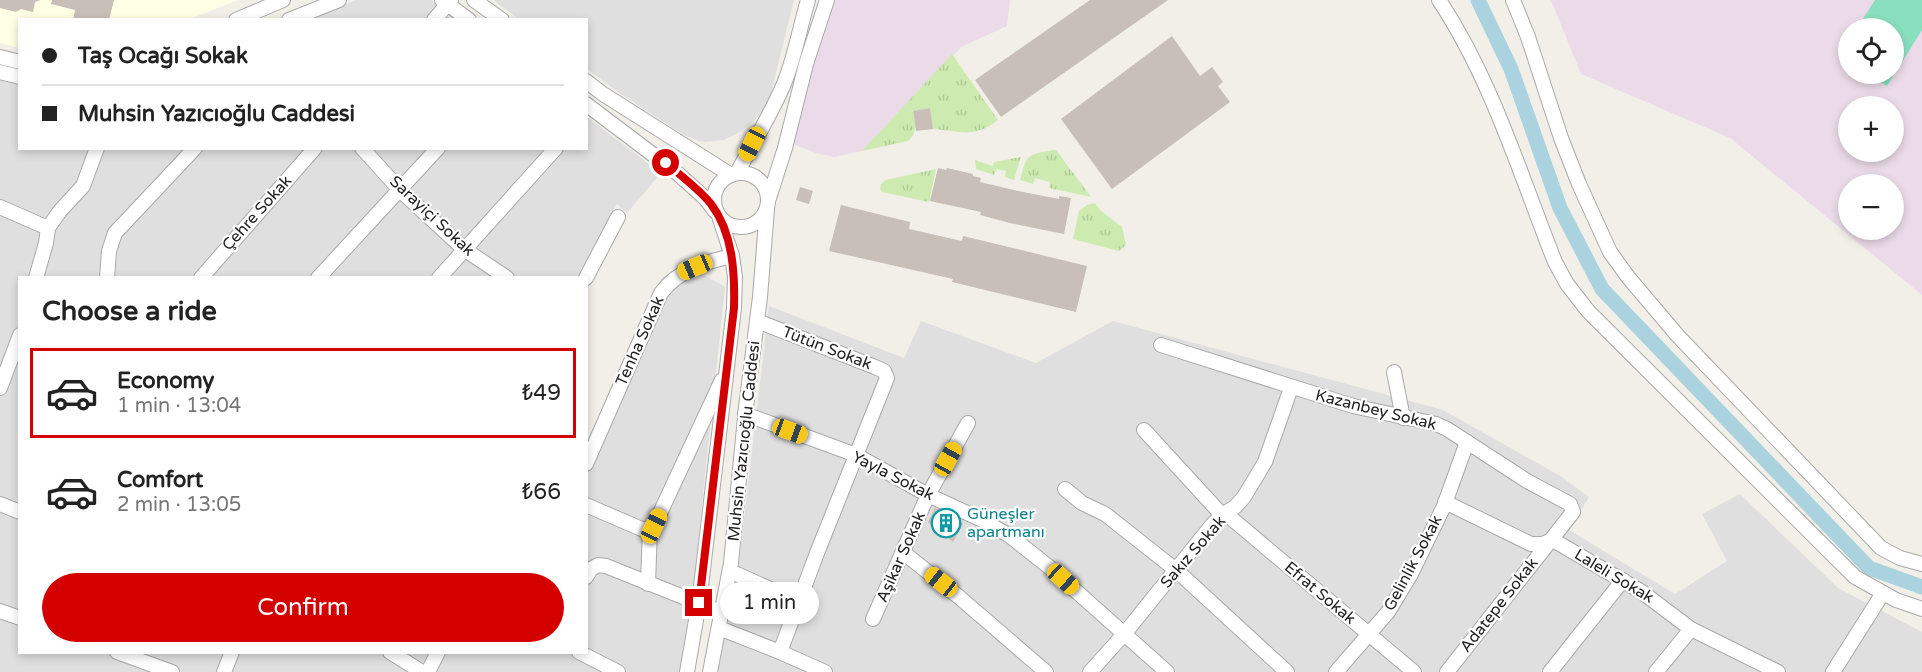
<!DOCTYPE html>
<meta charset="utf-8">
<style>
:root{--surface:#fff;--page:#f2f2f2;--text:#222;--muted:#767676;--line:#e0e0e0;--accent:#d40000}
body{margin:0;font-family:"Varela Round",sans-serif;background:var(--page);color:var(--text);height:100vh;display:flex;flex-direction:column;font-size:22px;white-space:nowrap}
*{box-sizing:border-box;margin:0}
p{font-size:20px;color:var(--muted)}
.icon{flex:none;width:33px;height:33px;fill:none;stroke:currentColor;stroke-width:2;stroke-linecap:round;stroke-linejoin:round}
.map{position:relative;flex:1;overflow:hidden}
.side{position:absolute;left:18px;top:276px;width:570px;height:378px;display:flex;flex-direction:column;background:var(--surface);border-radius:0px;box-shadow:0 3px 9px #0003}
.side>*{flex:none}
.guide{position:absolute;left:18px;top:18px;width:570px;height:132px;border-radius:0px;box-shadow:0 3px 9px #0003;display:grid;align-content:center;height:132px;padding:0 24px;background:var(--surface)}
.controls{position:absolute;left:1838px;top:18px;display:grid;gap:12px}
.controls a{display:grid;place-items:center;width:66px;height:66px;border-radius:50%;background:var(--surface);box-shadow:0 3px 9px #0003;font-size:30px}
.end{position:absolute;width:27px;height:27px;margin:-14px;border:8px solid #d40000;background:#fff;box-shadow:0 0 0 3px #fff}
.from{border-radius:50%}
.bubble{position:absolute;height:42px;border-radius:21px;background:var(--surface);box-shadow:0 3px 9px #0003;font-size:20px;font-weight:600;line-height:42px;text-align:center}
.car{position:absolute;width:18px;height:36px;margin:-18px -9px;border-radius:8px;box-shadow:0 0 4px 2px #0007;background:linear-gradient(#f5c518 24%,#345 0 40%,#f5c518 0 76%,#345 0 86%,#f5c518 0)}
.guide b{display:flex;align-items:center;gap:21px;height:57px;font-size:22px}
.guide b+b{border-top:2px solid var(--line)}
.guide i{width:15px;height:15px;background:var(--text)}
ul{padding:0;list-style:none}
li{display:flex;align-items:center;gap:18px;height:90px;margin:0 12px 9px;padding:0 12px;border:3px solid transparent;border-radius:0px}
li div{flex:1}
li b{display:block;font-size:22px}
li em{font-style:normal;font-weight:600}
li.active{border-color:var(--accent)}
li>.icon{width:54px;height:54px;stroke-width:1.5}
h2{padding:0 24px;font-size:27px;line-height:72px}
.button{display:flex;gap:12px;margin-top:auto;padding:12px 24px}
.button a{flex:1;height:69px;border-radius:36px;background:var(--accent);color:#fff;font-size:24px;font-weight:600;line-height:69px;text-align:center}
.map>svg:first-child{display:block}
</style>
<div class="map">
<svg width="1922" height="672" viewBox="0 0 1922 672">
<defs>
<pattern id="grass-tufts" width="24" height="20" patternUnits="userSpaceOnUse" patternTransform="scale(1.5)"><rect width="24" height="20" fill="#cdebb0"/><path d="M3 7l-1-3M5 7V3M7 7l1-3M15 17l-1-3M17 17v-4M19 17l1-3" fill="none" stroke="#b0c997"/></pattern>
</defs>
<rect width="100%" height="100%" fill="#f2efe9"/>
<g fill="#e0dfdf">
<path d="M356 0H431L456 19 305 20Z"/>
<path d="M493 0H794L769 101 762 112 754 121 738 133 724 140 706 142 699 141 684 135 621 94 587 69 586 20 519 19Z"/>
<path d="M0 79 19 84 20 148H586L587 117 661 173 627 213 617 204 578 277 20 278V652H586L587 451 662 278 686 264 725 287 687 645 679 672H0Z"/>
<path d="M769 306 904 358 921 321 1036 363 1113 321 1443 410 1562 477 1589 497 1569 530 1675 594 1727 561 1702 514 1740 494 1838 588 1922 632V672H718L739 562Z"/>
</g>
<g fill="#ebdbe8" fill-rule="evenodd">
<path d="M835 0H1010L1007 26 961 47 862 151 834 157 816 153 786 141Z"/>
<path d="M1551 0H1922V295L1730 138 1581 74ZM1848 28H1893V74H1848ZM1848 106H1893V152H1848ZM1848 184H1893V230H1848Z"/>
</g>
<path fill="#ffffe5" d="M0 0H238L190 19 20 20 19 48 0 43Z"/>
<g fill="url(#grass-tufts)">
<path d="M952 54 998 120C974 139 961 131 933 129L930 108 913 111C914 123 919 132 908 141L862 151Z"/>
<path d="M1053 150H1056L1091 197 1049 188 1050 182 1035 178 1033 184 1020 180C1027 154 1026 155 1053 150Z"/>
<path d="M1021 157 1014 180 1005 177 1006 171 996 169 994 175 976 169 975 160 993 166 994 162Z"/>
<path d="M936 169 929 202 882 192 880 189 881 184 886 180Z"/>
<path d="M1095 203 1100 210 1122 227 1126 245 1119 251 1073 239 1079 211 1087 205Z"/>
</g>
<path fill="#88e0be" d="M1875 0H1922V30L1887 86 1867 74H1893V28H1857Z"/>
<g fill="none" stroke-linecap="round" stroke-linejoin="round">
<path stroke="#aad3df" stroke-width="15" d="M1478 0 1511 69 1560 208 1602 289 1869 568 1922 587"/>
</g>
<g fill="#c7bfb8">
<path d="M0 0H41L35 2 33 12 21 9 16 12 0 8Z"/>
<path d="M52 0H114L109 20H73L75 10 51 4Z"/>
<path d="M1090 0H1168L1001 117 975 80Z"/>
<path d="M1172 36 1200 76 1212 67 1223 82 1218 86 1230 102 1112 189 1061 119Z"/>
<path d="M930 108 933 129 916 131 913 111Z"/>
<path d="M938 168 946 170 947 168 973 174V176L981 178 980 182 1018 191 1059 199V196L1071 198 1064 234 1010 223 980 215 981 212 930 201Z"/>
<path d="M800 187 813 191 809 204 796 200Z"/>
<path d="M841 205 910 222 909 229 962 241 963 236 1087 266 1076 312 952 282 953 279 829 251Z"/>
<path d="M935 508 957 518 963 524 953 542 928 522Z"/>
</g>
<g fill="none" stroke-linecap="round" stroke-linejoin="round">
<g stroke="#a9a9a9" stroke-width="16">
<g id="minor">
<path d="M442 0 469 20"/>
<path d="M474 0 502 20"/>
<path d="M1439 0C1492 80 1520 174 1555 262L1567 284 1588 311 1855 577 1896 600 1922 609"/>
<path d="M1513 0 1528 37 1561 138 1579 184 1610 252 1628 277 1678 336 1881 548 1900 558 1922 564"/>
<path d="M236 20 283 0"/>
<path d="M289 20 339 0"/>
<path d="M434 20 451 0"/>
<path d="M0 57 20 62"/>
<path d="M0 72 20 77"/>
<path d="M586 81 603 94 731 175"/>
<path d="M586 104 676 172 705 198 715 211"/>
<path d="M362 148 400 190 464 249 507 278"/>
<circle cx="741" cy="200" r="27"/>
<path d="M737 173C753 142 772 114 785 81 795 56 800 27 808 0"/>
<path d="M768 201 785 148 806 64 827 0"/>
<path d="M0 207 48 228"/>
<path d="M36 278 46 243 48 228 60 211 83 186 97 148"/>
<path d="M107 278 109 251 115 233 195 148"/>
<path d="M201 278 315 148"/>
<path d="M318 278 438 148"/>
<path d="M439 278 556 148"/>
<path d="M586 278 618 217"/>
<path d="M757 321 875 367 884 371 887 378 817 553 780 652"/>
<path d="M1161 345 1353 406 1436 424 1447 429 1527 481 1570 504 1573 512 1447 672"/>
<path d="M1394 372 1403 418"/>
<path d="M0 388 20 335"/>
<path d="M745 414 856 455 928 495 980 519 1010 536 1049 567 1167 672"/>
<path d="M1144 430 1222 515"/>
<path d="M586 464 661 293C678 270 705 262 732 256"/>
<path d="M1065 489 1082 503 1105 514 1176 570 1287 672"/>
<path d="M1445 502 1531 544H1542L1553 540 1642 592 1691 629 1778 672"/>
<path d="M0 504 20 512"/>
<path d="M586 505 644 530 654 526 722 380"/>
<path d="M1225 513 1414 672"/>
<path d="M904 553 959 597 1046 672"/>
<path d="M730 571 799 602"/>
<path d="M586 577 591 569 598 565 606 566 723 613"/>
<path d="M648 584 650 529"/>
<path d="M0 611 20 618"/>
<path d="M873 619 928 495 968 423"/>
<path d="M719 628 780 652 825 672"/>
<path d="M117 652 172 672"/>
<path d="M390 652 422 672"/>
<path d="M579 652 618 672"/>
<path d="M224 672 232 652"/>
<path d="M428 672 438 652"/>
<path d="M687 672 699 603 734 308 735 277 732 256 720 219"/>
<path d="M710 672 731 563 746 407 760 297 767 209"/>
<path d="M1090 672 1125 633 1212 525 1222 515 1235 507 1244 497 1265 462 1291 388"/>
<path d="M1336 672 1388 612 1411 574 1444 506 1467 442"/>
<path d="M1550 672 1623 580"/>
<path d="M1656 672 1691 629"/>
<path d="M1833 672 1883 593"/>
</g>
</g>
<use href="#minor" stroke="#fff" stroke-width="14"/>
</g>
<g fill="none" stroke-linecap="round" stroke-linejoin="round">
<path stroke="#d40000" stroke-width="8" d="M666 163C681 176 699 189 711 204 733 233 735 273 734 308L699 603"/>
</g>
<defs>
<g id="building-ring" transform="scale(1.5)"><circle r="9.5" fill="#fff" stroke="#0f9aa8" stroke-width="1.5"/><path d="M-4-6H4V6H1V3H-1V6H-4ZM-2.5-4.3h1.7v1.8h-1.7ZM.8-4.3h1.7v1.8H.8ZM-2.5-1h1.7V.8h-1.7ZM.8-1h1.7V.8H.8Z" fill="#0f9aa8"/></g>
</defs>
<g fill-rule="evenodd">
<use href="#building-ring" x="946" y="523"/>
</g>
<g text-anchor="middle" dominant-baseline="central" stroke-width="4.5" stroke-linejoin="round" paint-order="stroke">
<g font-size="16" fill="#222" stroke="#fff">
<text transform="translate(257 213) rotate(-48)">Çehre Sokak</text>
<text transform="translate(432 216) rotate(43)">Sarayiçi Sokak</text>
<text transform="translate(640 341) rotate(-66)">Tenha Sokak</text>
<text transform="translate(827 348) rotate(21)">Tütün Sokak</text>
<text transform="translate(1376 410) rotate(14)">Kazanbey Sokak</text>
<text transform="translate(744 441) rotate(-84)">Muhsin Yazıcıoğlu Caddesi</text>
<text transform="translate(893 476) rotate(27)">Yayla Sokak</text>
<text transform="translate(1193 552) rotate(-49)">Sakız Sokak</text>
<text transform="translate(901 557) rotate(-66)">Aşikar Sokak</text>
<text transform="translate(1413 563) rotate(-62)">Gelinlik Sokak</text>
<text transform="translate(1614 576) rotate(31)">Laleli Sokak</text>
<text transform="translate(1320 593) rotate(40)">Efrat Sokak</text>
<text transform="translate(1499 605) rotate(-52)">Adatepe Sokak</text>
</g>
<g font-size="16" fill="#0d838f" stroke="#fff" text-anchor="start">
<text x="967" y="514">Güneşler<tspan x="967" dy="18">apartmanı</tspan></text>
</g>
</g>
</svg>
<div class="controls">
<a><svg class="icon" aria-label="locate" viewBox="0 0 24 24"><circle cx="12" cy="12" r="6"/><path d="M12 2v4M12 18v4M2 12h4M18 12h4"/></svg></a>
<a>+</a>
<a>−</a>
</div>
<i class="end from" style="left:666px;top:163px"></i>
<i class="end" style="left:699px;top:603px"></i>
<div class="bubble" style="left:720px;top:582px;width:99px">1 min</div>
<i class="car" style="left:752px;top:144px;rotate:207deg"></i>
<i class="car" style="left:695px;top:267px;rotate:247deg"></i>
<i class="car" style="left:790px;top:431px;rotate:110deg"></i>
<i class="car" style="left:948px;top:459px;rotate:29deg"></i>
<i class="car" style="left:654px;top:526px;rotate:25deg"></i>
<i class="car" style="left:1063px;top:579px;rotate:132deg"></i>
<i class="car" style="left:941px;top:582px;rotate:308deg"></i>
<div class="guide">
<b><i class="from"></i>Taş Ocağı Sokak</b>
<b><i></i>Muhsin Yazıcıoğlu Caddesi</b>
</div>
<section class="side">
<h2>Choose a ride</h2>
<ul>
<li class="active"><svg class="icon" aria-label="car" viewBox="0 0 24 24"><path d="M5 17H2v-5l4-1 3-4h7l3 4 3 1v5h-3M9 17h6M6 11h13"/><circle cx="7" cy="17" r="2"/><circle cx="17" cy="17" r="2"/></svg><div><b>Economy</b><p>1 min · 13:04</p></div><em>₺49</em></li>
<li><svg class="icon" aria-label="car" viewBox="0 0 24 24"><path d="M5 17H2v-5l4-1 3-4h7l3 4 3 1v5h-3M9 17h6M6 11h13"/><circle cx="7" cy="17" r="2"/><circle cx="17" cy="17" r="2"/></svg><div><b>Comfort</b><p>2 min · 13:05</p></div><em>₺66</em></li>
</ul>
<div class="button"><a>Confirm</a></div>
</section>
</div>
